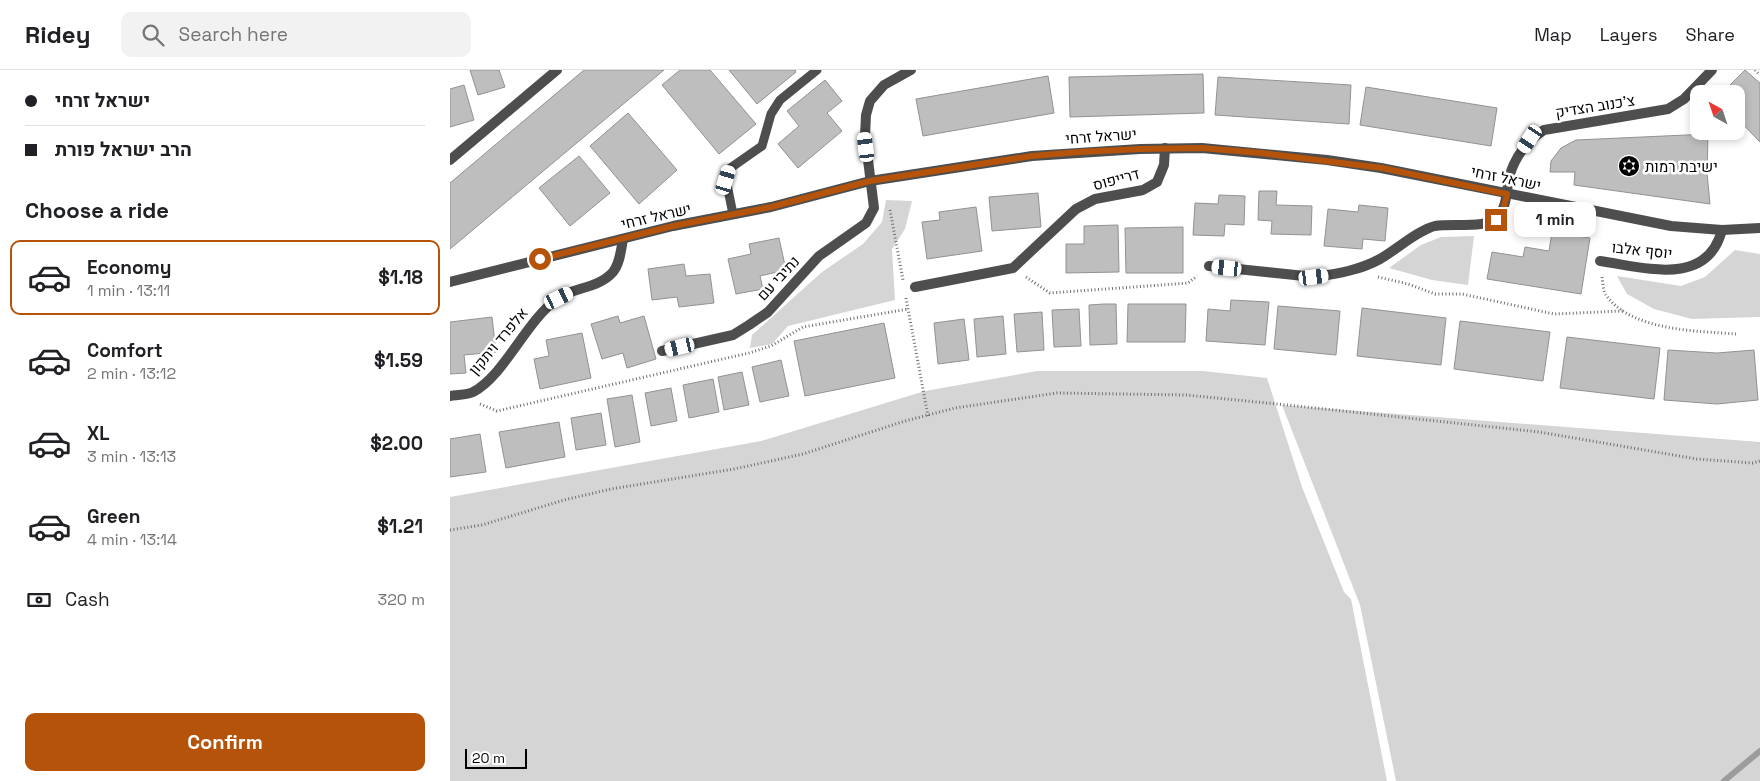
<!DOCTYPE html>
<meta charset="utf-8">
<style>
:root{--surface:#fff;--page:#f2f2f2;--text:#202124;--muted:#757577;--line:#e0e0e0;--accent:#b45309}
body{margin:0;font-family:"Space Grotesk",Heebo,sans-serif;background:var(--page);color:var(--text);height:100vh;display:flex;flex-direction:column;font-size:19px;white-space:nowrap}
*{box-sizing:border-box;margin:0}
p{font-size:16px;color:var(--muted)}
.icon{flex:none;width:28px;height:28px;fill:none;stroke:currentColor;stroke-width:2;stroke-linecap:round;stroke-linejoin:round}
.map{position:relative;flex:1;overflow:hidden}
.sheet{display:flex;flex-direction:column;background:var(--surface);width:450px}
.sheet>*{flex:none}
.banner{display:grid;align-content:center;height:110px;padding:0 25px;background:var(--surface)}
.needle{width:32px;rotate:320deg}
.fabs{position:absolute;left:1240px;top:15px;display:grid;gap:10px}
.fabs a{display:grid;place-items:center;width:55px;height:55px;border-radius:10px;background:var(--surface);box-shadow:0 2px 8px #0003;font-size:25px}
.scale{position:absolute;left:15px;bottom:12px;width:62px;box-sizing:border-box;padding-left:5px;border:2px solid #000;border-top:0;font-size:14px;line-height:18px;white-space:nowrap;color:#000;-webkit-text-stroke:4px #fff;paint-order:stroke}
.end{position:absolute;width:22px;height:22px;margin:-11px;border:6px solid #b45309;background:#fff;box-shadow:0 0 0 2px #fff}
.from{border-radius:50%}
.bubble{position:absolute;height:35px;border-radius:10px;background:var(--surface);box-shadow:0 2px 8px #0003;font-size:16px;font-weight:700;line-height:35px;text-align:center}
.car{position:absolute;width:15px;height:30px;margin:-15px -8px;border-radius:6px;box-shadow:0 0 4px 1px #0007;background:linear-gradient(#fff 24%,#345 0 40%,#fff 0 76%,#345 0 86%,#fff 0)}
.banner b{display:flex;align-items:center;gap:18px;height:48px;font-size:19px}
.banner b+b{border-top:1px solid var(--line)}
.banner i{width:12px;height:12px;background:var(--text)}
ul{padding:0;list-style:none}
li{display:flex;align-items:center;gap:15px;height:75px;margin:0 10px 8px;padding:0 15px;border:2px solid transparent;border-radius:10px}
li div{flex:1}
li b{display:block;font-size:19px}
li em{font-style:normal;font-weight:700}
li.current{border-color:var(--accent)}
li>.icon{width:45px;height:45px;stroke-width:1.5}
h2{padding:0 25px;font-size:22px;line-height:60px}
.pay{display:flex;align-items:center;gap:12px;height:55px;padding:0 25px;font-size:19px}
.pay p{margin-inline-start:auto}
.cta{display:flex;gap:10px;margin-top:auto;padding:10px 25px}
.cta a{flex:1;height:58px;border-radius:10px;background:var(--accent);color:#fff;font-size:20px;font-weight:700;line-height:58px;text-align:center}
header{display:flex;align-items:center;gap:30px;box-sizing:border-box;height:70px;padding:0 25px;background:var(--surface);border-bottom:1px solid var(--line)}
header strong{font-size:24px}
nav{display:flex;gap:28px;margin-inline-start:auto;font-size:18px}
.search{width:350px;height:45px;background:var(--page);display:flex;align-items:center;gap:12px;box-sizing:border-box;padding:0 18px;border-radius:10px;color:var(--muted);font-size:19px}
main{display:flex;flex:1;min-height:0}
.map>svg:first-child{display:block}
</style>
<header>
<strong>Ridey</strong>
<div class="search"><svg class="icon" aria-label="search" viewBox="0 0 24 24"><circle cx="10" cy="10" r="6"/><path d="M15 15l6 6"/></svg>Search here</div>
<nav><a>Map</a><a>Layers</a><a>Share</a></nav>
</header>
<main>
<section class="sheet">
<div class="banner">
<b><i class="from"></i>ישראל זרחי</b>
<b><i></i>הרב ישראל פורת</b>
</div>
<h2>Choose a ride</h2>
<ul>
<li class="current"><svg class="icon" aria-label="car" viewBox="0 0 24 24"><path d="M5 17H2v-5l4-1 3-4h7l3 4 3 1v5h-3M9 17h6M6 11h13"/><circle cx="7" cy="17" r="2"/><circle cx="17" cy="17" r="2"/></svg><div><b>Economy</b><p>1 min · 13:11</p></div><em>$1.18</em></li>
<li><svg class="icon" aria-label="car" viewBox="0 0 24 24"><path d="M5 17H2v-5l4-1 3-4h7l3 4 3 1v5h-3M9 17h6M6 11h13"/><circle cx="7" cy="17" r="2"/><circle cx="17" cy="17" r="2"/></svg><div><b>Comfort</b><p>2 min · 13:12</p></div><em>$1.59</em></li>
<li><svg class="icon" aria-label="car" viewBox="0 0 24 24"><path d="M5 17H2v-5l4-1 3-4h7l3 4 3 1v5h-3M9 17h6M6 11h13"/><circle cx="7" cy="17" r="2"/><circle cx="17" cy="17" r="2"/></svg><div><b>XL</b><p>3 min · 13:13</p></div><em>$2.00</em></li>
<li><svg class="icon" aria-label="car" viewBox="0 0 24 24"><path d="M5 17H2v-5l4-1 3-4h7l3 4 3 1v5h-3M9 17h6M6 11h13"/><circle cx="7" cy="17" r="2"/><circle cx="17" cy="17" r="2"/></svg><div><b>Green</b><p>4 min · 13:14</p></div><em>$1.21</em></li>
</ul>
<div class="pay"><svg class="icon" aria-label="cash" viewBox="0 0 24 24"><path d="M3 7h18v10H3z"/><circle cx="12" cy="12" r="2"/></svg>Cash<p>320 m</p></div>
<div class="cta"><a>Confirm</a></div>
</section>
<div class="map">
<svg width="1310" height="711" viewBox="0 0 1310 711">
<rect width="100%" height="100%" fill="#fff"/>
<g fill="#d5d5d5">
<path d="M436 130 462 131 455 159 442 179 445 230 338 256 322 274 300 278 302 265 372 202 413 174 432 152Z"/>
<path d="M1024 166 1018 215 982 210 939 198 971 175 991 167Z"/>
<path d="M1285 180 1310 184V247L1242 249 1204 239 1177 224 1167 206 1231 216 1255 207Z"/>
<path d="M587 301H753L817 308 852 417 894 522 901 529 937 711H0V427L311 371 475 321Z"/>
<path d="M832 335 1310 372V711H946L910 535Z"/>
</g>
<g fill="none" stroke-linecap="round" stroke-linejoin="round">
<path stroke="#9c9c9c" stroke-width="6" d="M1274 711 1310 681"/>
</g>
<g fill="#bebebe" stroke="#929292">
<path d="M20 0H49L55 17 28 25Z"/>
<path d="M134 0H214L0 179V113Z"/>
<path d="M230 0H260L306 54 269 84 212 15Z"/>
<path d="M279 0H345L346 2 307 34Z"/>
<path d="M1295 0 1310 13V72L1286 47V24H1271Z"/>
<path d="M753 4 754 43 620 47 619 7Z"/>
<path d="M598 6 604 43 473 66 466 29Z"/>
<path d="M768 7 901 15 899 54 765 45Z"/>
<path d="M375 10 392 31 377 43 392 61 348 98 328 74 349 56 337 41Z"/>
<path d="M14 15 24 50 0 57V19Z"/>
<path d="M916 17 1047 38 1041 76 910 55Z"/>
<path d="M178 43 227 100 189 134 140 76Z"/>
<path d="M1258 64 1257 103 1260 134 1124 115 1125 102H1100L1101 91 1111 78 1126 70Z"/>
<path d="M129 86 160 123 120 156 89 118Z"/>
<path d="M809 121H827L826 135 862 136 861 165 821 164 822 151 808 150Z"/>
<path d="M588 123 591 157 542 161 539 127Z"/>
<path d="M769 125 795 126 794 155 775 154 774 166 743 165 745 133 768 134Z"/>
<path d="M909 135 938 138 935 171 913 169 912 179 874 176 878 139 908 142Z"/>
<path d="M526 137 532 181 477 189 472 152 490 150 489 142Z"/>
<path d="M668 155 669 202 616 203V174H634V156Z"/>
<path d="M733 157V203H676L675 158Z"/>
<path d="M1102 162 1140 168 1131 224 1037 209 1042 182 1073 187 1075 177 1099 181Z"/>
<path d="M329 168 336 200 310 206 313 219 286 224 278 189 301 184 299 174Z"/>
<path d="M234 194 236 206 260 204 264 233 229 237 227 227 202 230 198 199Z"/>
<path d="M781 230 819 232 815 275 756 271 758 239 780 241Z"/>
<path d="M654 234H666L667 274 640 275 639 235Z"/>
<path d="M678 234H736L735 272H677Z"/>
<path d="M828 236 890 241 886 285 824 279Z"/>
<path d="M912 238 996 248 991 295 907 286Z"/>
<path d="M629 239 631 276 604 277 602 240Z"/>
<path d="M592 242 594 280 567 282 564 244Z"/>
<path d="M168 246 170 253 194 246 206 289 177 298 173 283 152 289 141 254Z"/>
<path d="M553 246 556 284 527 287 524 249Z"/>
<path d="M42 247 46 282 14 285 16 303 0 304V252Z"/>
<path d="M514 249 519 290 488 294 484 253Z"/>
<path d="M1010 251 1100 262 1093 311 1004 299Z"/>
<path d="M434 253 445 308 355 326 344 271Z"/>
<path d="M132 263 141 308 90 319 84 289 99 286 96 270Z"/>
<path d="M1117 267 1210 278 1204 329 1110 318Z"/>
<path d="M1218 280 1267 283 1304 280 1308 330 1267 334 1214 330Z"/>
<path d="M331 290 339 326 310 332 302 297Z"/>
<path d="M292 302 299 335 274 340 268 307Z"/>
<path d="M263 309 269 342 239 348 233 315Z"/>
<path d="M221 318 227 351 201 356 195 323Z"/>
<path d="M182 325 190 372 165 377 157 329Z"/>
<path d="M151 343 156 375 126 380 121 348Z"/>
<path d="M109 352 115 387 56 398 49 362Z"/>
<path d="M30 364 36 402 0 407V369Z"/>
</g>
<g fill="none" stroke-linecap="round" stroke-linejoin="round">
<g stroke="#707070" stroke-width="3" stroke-dasharray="1 2.5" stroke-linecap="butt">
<path d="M1305 0 1310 5"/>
<path d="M440 140 453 210"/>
<path d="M576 207 600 223 738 213 747 206"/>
<path d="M928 207 958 214 985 224H1012L1104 244 1173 241"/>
<path d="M1152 207C1153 212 1153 221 1156 225 1181 261 1247 261 1286 264"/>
<path d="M456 228 478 346"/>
<path d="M30 334 47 341 299 283 321 276 353 257 458 239"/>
<path d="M0 460 32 455 114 430 161 419 284 399 353 384 455 351 505 338 607 323 736 325 837 335 1089 362 1247 389 1303 393 1310 391"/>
</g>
<path stroke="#4e4e4e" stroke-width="9" d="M283 144 276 110 279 99 312 76 321 44 330 30 367 0"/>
<g stroke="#4e4e4e" stroke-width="10">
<path d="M0 90 107 0"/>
<path d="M1150 191C1193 197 1257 218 1272 160"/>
<path d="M759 196 864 207C887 204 910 200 930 189 946 180 968 160 985 156 1002 153 1038 159 1048 147 1058 135 1056 119 1060 104 1066 86 1078 70 1094 60L1218 39 1234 29 1262 0"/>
<path d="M0 212 223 156 321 137 420 111 582 86 690 79 752 78 877 90 931 98 1221 156 1272 160 1310 158"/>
<path d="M465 217 563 198 626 139 645 129 693 120 707 112 714 95 715 78"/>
<path d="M212 281 283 265 299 255 318 242 369 186 416 153 424 138 415 66 416 45 420 31 434 15 461 0"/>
<path d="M0 326C7 325 16 325 23 322 54 306 76 251 108 228 126 217 149 218 163 202 170 193 171 180 173 169"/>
</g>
</g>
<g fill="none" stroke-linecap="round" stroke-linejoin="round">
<path stroke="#b45309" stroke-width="6" d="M90 189 223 156 321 137 420 111 582 86 630 82 690 79 752 78 811 83 932 98 1057 124 1053 140 1046 150"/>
</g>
<defs>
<g id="synagogue-disc" transform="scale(1.125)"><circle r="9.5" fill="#000" stroke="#fff"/><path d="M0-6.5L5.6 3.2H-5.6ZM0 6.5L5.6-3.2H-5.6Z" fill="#fff"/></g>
</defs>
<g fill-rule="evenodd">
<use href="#synagogue-disc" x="1179" y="96"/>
</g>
<g text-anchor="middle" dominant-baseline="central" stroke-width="5" stroke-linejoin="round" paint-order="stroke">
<g font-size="15" fill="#000" stroke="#fff">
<text transform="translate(1145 36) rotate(-9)">צ'כנוב הצדיק</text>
<text transform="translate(651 66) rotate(-4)">ישראל זרחי</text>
<text transform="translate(1056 108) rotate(12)">ישראל זרחי</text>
<text transform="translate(666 109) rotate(-15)">דרייפוס</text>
<text transform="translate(206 146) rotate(-13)">ישראל זרחי</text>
<text transform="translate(1192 180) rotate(6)">יוסף אלבו</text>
<text transform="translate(328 208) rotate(-47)">נתיבי עם</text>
<text transform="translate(48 271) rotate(-50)">אלפרד ויתקון</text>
</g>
<g font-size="15" fill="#000" stroke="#fff" text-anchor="start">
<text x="1195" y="96">ישיבת רמות</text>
</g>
</g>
</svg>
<div class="fabs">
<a><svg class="needle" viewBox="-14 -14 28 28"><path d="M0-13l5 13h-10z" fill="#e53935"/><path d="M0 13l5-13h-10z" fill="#757577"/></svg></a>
</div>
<div class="scale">20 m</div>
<i class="end from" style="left:90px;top:189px"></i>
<i class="end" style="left:1046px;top:150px"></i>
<div class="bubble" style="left:1064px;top:132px;width:82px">1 min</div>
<i class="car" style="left:1080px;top:69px;rotate:214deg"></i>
<i class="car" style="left:416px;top:77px;rotate:353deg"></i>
<i class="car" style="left:276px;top:110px;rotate:17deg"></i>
<i class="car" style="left:777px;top:198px;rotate:276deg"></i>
<i class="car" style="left:864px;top:207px;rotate:83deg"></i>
<i class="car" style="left:109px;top:228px;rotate:64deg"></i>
<i class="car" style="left:230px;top:277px;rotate:257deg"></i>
</div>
</main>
